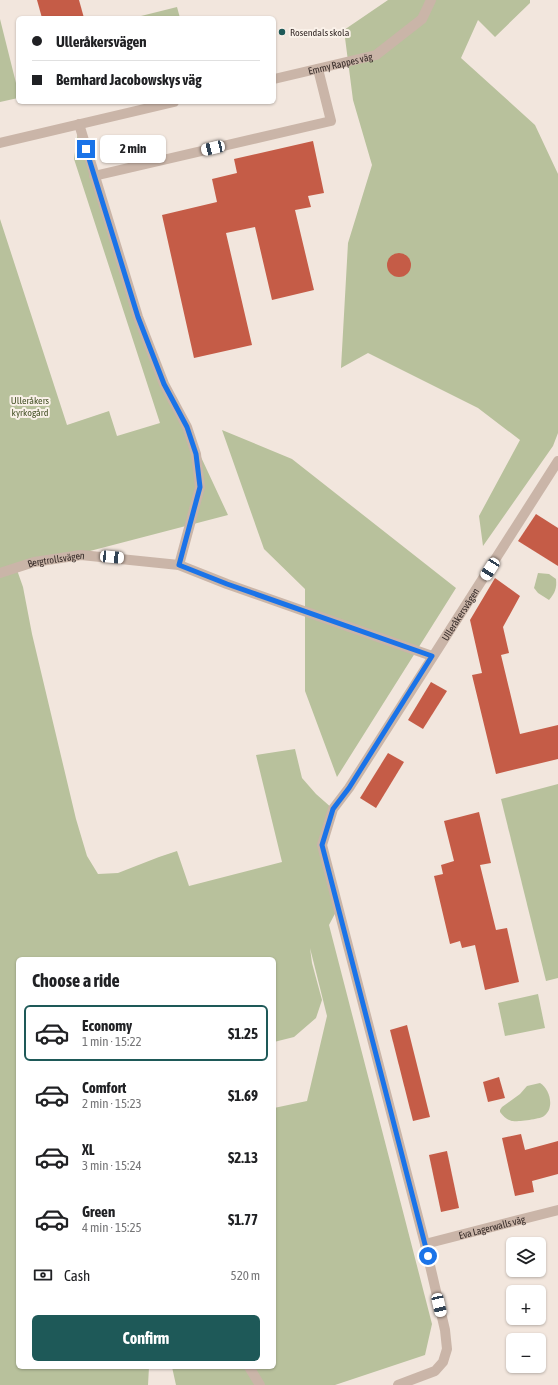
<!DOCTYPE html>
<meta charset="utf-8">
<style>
:root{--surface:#fff;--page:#f6f6f6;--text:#202124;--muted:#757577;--line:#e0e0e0;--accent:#1e5958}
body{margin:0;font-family:"Asap Condensed",sans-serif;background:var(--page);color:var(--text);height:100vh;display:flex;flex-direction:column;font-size:15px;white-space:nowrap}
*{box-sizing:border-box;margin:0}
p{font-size:13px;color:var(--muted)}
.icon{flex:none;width:22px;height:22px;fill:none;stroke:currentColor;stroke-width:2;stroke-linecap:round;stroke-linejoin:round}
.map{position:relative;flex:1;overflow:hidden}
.side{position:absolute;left:16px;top:957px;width:260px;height:412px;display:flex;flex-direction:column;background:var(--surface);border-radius:6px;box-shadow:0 1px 3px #0004}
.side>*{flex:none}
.top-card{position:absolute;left:16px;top:16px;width:260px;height:88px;border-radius:6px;box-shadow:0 1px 3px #0004;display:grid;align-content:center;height:88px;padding:0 16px;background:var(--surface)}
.controls{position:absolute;left:506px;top:1237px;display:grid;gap:8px}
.controls a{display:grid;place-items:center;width:40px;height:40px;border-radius:6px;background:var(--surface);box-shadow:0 1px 3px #0004;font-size:20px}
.end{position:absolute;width:18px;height:18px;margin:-9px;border:5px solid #1a73e8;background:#fff;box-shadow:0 0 0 2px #fff}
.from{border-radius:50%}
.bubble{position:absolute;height:28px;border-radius:6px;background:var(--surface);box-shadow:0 1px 3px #0004;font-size:13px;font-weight:700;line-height:28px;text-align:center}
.car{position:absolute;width:12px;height:24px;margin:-12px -6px;border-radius:5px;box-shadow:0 0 3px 1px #0007;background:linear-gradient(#fff 24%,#345 0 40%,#fff 0 76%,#345 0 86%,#fff 0)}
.top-card b{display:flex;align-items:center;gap:14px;height:38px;font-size:15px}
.top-card b+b{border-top:1px solid var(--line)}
.top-card i{width:10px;height:10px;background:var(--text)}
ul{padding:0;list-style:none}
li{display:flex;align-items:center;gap:12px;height:56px;margin:0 8px 6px;padding:0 8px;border:2px solid transparent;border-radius:6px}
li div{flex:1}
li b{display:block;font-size:15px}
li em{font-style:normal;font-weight:700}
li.on{border-color:var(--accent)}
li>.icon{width:36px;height:36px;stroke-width:1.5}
h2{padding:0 16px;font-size:18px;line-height:48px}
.pay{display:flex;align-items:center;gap:10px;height:44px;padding:0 16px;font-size:15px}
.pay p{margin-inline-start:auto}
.cta{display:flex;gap:8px;margin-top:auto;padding:8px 16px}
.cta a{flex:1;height:46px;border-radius:6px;background:var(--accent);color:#fff;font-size:16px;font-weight:700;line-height:46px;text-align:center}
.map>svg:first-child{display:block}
</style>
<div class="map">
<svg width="558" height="1385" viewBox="0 0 558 1385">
<rect width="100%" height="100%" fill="#f2e6dd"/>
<g fill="#b8c19c">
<path d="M388 0H530V3L495 37 478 20 461 58 535 125 558 174V433L553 446 483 546 479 516 520 440 478 408 368 353 341 368 348 243 372 165 353 100 344 30Z"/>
<path d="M177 7 180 18H137V17Z"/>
<path d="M0 19 18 91V98L0 102Z"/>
<path d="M79 124 138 317 187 427 228 515 17 570 23 587 32 634 76 819 87 856 98 874 118 873 159 857 177 851 189 886 282 862 256 755 295 749 302 778 316 794 333 809 322 845 338 908 329 925 432 1324 425 1355 335 1385H176L172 1367H274V1108L307 1101 327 1016 310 948 312 963 322 1000 316 1018 294 1037 274 1042V959H18V1367H149L148 1385H0V219L67 425 109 411 117 436 160 423 74 159Z"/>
<path d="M222 430 292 459 456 588 337 777 305 691V589L264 549Z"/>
<path d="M538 573 549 574 556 579C557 588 555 593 549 600L538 593 534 588Z"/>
<path d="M558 784V978L546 981 501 799Z"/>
<path d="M538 994 545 1028 505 1036 498 1003Z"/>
<path d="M540 1083C550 1089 555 1108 544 1116 541 1119 517 1122 513 1121 508 1121 503 1116 500 1112V1110L502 1107 520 1094 527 1086Z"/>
</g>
<g fill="#c55c47">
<path d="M37 0H79L84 18H42Z"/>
<path d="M313 141 324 193 308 196 311 207 295 210 314 290 272 300 255 227 226 233 252 345 194 358 162 215 217 202 212 179 237 173 234 159Z"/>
<circle cx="399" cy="265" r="12"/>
<path d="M536 514 558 528V566L518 541Z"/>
<path d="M495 578 520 596 503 627 509 653 501 655 520 734 558 725V759L496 774 472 675 482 673 470 620Z"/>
<path d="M431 682 447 691 423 729 408 720Z"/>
<path d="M388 753 404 762 376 808 360 798Z"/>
<path d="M479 812 491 863 480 865 496 930 507 928 519 982 485 990 475 945 462 948 460 941 450 944 434 876 443 874 441 865 454 861 444 821Z"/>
<path d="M407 1025 430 1117 413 1121 390 1030Z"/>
<path d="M499 1077 505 1098 488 1102 483 1082Z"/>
<path d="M521 1134 525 1150 558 1141V1174L532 1181 534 1192 515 1196 502 1138Z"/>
<path d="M447 1151 459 1208 441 1212 429 1155Z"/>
</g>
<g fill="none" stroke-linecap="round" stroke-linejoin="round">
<g stroke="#cab5a8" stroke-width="10">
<path id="s1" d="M274 79 376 55 422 19 431 0"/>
<path d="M79 124 138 317 164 384 187 427 196 454 200 487 179 565"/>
<path d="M0 143 174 102"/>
<path d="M94 176 331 121 318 69"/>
<path id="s2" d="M0 573 34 562 81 555 179 565 227 584 432 656"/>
<path id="s3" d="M425 1244 558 1210"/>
<path d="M249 1367 260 1385"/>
<path id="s4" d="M398 1385 435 1371 443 1362 447 1349 445 1330 425 1244 322 845 333 809 349 788 558 461"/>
</g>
</g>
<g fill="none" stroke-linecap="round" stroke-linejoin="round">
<path stroke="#1a73e8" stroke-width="5" d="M86 149 138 317 164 384 187 427 196 454 200 487 179 565 227 584 432 656 349 788 333 809 322 845 428 1256"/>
</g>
<circle fill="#1e5958" stroke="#faf1e9" stroke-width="1.5" cx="282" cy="32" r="4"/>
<g text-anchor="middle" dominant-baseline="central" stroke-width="4" stroke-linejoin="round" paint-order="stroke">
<g font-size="10" fill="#372c29" stroke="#faf1e9" text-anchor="start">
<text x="290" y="32">Rosendals skola</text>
</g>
<g font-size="10" fill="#372c29" stroke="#faf1e9">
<text stroke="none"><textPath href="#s1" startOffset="68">Emmy Rappes väg</textPath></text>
<text stroke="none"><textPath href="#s2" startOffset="58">Bergtrollsvägen</textPath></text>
<text stroke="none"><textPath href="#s4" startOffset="855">Ulleråkersvägen</textPath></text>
<text stroke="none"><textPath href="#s3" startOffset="69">Eva Lagerwalls väg</textPath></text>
</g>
<g font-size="10" fill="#4a562c" stroke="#faf1e9">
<text x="30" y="400">Ulleråkers<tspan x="30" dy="12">kyrkogård</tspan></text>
</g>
</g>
</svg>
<div class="controls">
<a><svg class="icon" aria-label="layers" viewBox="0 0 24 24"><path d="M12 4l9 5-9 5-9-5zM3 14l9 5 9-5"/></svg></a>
<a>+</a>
<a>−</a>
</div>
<i class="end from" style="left:428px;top:1256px"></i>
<i class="end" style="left:86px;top:149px"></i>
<div class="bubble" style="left:100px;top:135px;width:66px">2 min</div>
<i class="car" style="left:213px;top:148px;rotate:257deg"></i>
<i class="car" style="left:112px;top:557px;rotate:95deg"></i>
<i class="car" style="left:490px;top:569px;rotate:213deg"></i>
<i class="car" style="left:439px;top:1305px;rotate:167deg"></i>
<div class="top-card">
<b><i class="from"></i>Ulleråkersvägen</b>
<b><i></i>Bernhard Jacobowskys väg</b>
</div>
<section class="side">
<h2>Choose a ride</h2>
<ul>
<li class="on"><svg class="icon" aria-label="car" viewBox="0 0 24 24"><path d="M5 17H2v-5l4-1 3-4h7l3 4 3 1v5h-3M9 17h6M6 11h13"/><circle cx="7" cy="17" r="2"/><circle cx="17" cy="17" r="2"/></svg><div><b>Economy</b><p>1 min · 15:22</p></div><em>$1.25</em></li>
<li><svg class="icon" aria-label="car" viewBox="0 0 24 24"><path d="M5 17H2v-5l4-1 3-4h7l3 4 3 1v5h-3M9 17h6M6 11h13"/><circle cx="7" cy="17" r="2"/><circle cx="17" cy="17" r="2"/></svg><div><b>Comfort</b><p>2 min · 15:23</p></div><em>$1.69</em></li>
<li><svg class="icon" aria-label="car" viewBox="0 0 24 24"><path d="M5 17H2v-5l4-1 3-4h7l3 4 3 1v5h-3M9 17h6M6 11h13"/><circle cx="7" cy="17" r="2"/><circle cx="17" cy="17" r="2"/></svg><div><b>XL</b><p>3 min · 15:24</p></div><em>$2.13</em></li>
<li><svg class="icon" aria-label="car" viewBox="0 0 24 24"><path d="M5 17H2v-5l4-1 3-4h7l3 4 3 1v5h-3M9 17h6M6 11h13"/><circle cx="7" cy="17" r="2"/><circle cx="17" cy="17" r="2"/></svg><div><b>Green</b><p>4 min · 15:25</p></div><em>$1.77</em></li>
</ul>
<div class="pay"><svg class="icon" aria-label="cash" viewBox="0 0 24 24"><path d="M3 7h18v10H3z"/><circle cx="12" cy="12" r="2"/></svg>Cash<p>520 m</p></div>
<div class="cta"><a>Confirm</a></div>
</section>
</div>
